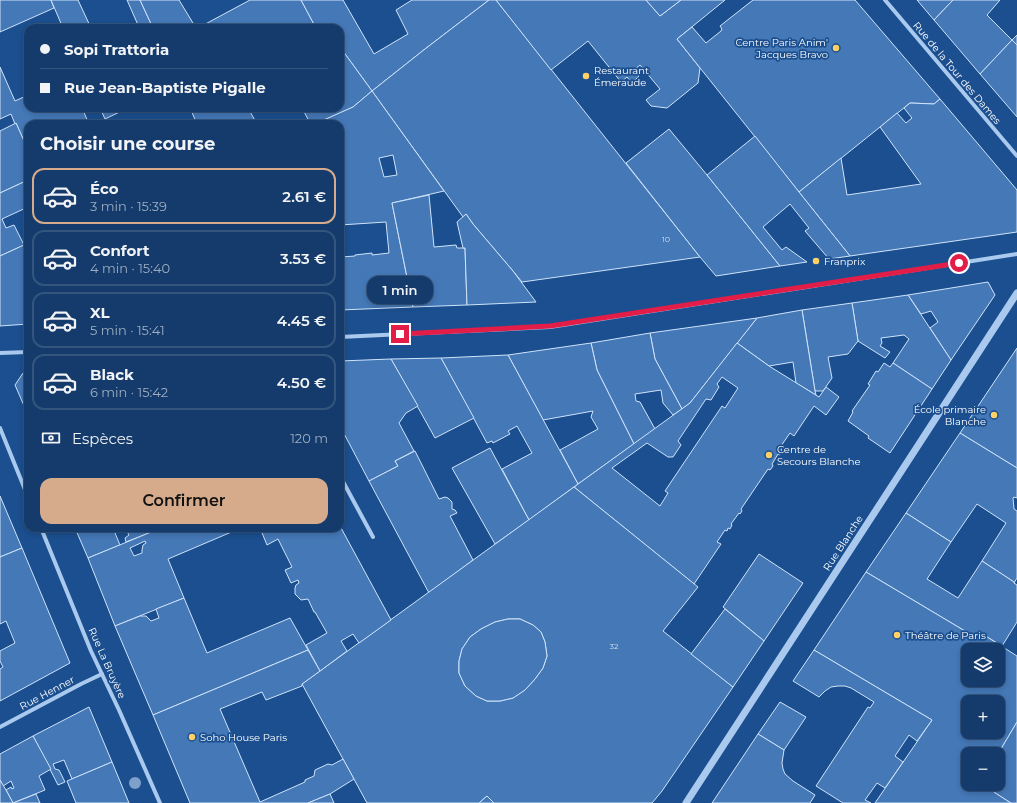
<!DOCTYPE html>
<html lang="fr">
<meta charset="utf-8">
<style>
:root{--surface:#143b6b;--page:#1d4271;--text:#f1f3f6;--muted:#9dadc1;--line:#33557e;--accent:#d6ab8b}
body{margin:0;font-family:Montserrat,sans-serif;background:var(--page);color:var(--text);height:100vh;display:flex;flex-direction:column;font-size:15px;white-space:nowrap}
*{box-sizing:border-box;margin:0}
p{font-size:13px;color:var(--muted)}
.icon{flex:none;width:22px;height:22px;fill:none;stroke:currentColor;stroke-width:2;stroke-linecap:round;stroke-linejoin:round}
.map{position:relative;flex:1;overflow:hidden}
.details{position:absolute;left:24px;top:120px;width:320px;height:412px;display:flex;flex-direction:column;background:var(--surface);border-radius:12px;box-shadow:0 2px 6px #0003,0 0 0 1px var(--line)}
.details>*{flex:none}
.hud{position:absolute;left:24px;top:24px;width:320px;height:88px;border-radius:12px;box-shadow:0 2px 6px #0003,0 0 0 1px var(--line);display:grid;align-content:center;height:88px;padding:0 16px;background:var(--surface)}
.controls{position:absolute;left:961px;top:643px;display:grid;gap:8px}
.controls a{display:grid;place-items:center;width:44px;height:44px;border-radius:8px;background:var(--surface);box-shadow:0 2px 6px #0003,0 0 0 1px var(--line);font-size:20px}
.end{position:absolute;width:18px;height:18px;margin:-9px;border:5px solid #e11d48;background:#fff;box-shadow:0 0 0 2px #fff}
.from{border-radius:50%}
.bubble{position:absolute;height:28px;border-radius:12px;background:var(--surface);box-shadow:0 2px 6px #0003,0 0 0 1px var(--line);font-size:13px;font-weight:600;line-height:28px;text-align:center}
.hud b{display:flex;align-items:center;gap:14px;height:38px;font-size:15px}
.hud b+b{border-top:1px solid var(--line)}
.hud i{width:10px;height:10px;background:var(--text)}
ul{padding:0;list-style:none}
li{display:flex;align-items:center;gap:12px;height:56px;margin:0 8px 6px;padding:0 8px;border:2px solid var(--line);border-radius:12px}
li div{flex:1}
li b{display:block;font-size:15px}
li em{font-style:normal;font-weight:600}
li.active{border-color:var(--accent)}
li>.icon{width:36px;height:36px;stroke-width:1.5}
h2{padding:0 16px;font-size:18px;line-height:48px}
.pay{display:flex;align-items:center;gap:10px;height:44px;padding:0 16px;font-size:15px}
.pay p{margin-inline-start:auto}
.primary-button{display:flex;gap:8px;margin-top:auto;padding:8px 16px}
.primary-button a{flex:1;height:46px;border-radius:12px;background:var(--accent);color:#111;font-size:16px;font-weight:600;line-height:46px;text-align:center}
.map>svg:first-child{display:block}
</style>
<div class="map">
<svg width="1017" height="803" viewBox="0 0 1017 803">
<rect width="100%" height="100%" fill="#1b4f8f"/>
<g fill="#4478b7" stroke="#cfe3fa" fill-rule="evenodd">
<path d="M0 0H51L54 8 0 32Z"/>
<path d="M51 0H78L91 28H63Z"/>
<path d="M127 0H140L153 28H132L138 25Z"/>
<path d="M140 0H179L196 28H153Z"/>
<path d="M250 0H301L316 28H261L259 25 254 28H198Z"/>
<path d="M301 0H343L374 54 408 34 396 10 412 0H489L425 49 372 91 340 47V28H316Z"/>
<path d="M489 0H496L700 257 522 282 513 271 473 224 466 214 463 217 372 91 425 49Z"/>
<path d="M496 0H646L660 16 681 0H725L677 39 700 68 698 83 667 108 651 106 646 100 660 89 640 65 634 70 639 76 632 83 627 77 621 82 588 41 551 70Z"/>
<path d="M646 0H681L660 16Z"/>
<path d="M753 0H855L940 99 934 104 910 103 799 192 677 39 692 27 706 43 721 31 722 29 720 26Z"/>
<path d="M917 0H953L934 20Z"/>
<path d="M953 0H1000L987 15 1012 40 980 74 934 20Z"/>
<path d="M1017 35V45L1012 40Z"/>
<path d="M1012 40 1017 45V117L980 74Z"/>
<path d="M340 47 372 91 353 107 315 124H308L310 123 302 108H340Z"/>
<path d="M0 67 15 101 28 95V108H82L89 124H28V150L16 123 15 124 11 114 0 119Z"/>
<path d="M372 91 444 191 392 203 413 307 340 310V246L341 257 355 256V255L372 253V255L389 253 386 222 340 225V124H315L353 107ZM393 155 397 175 384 177 379 158Z"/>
<path d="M940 99 1017 190V232L850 256 799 192 841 158 847 195 921 184 880 127 897 113 906 123 912 118 904 108 910 103 934 104Z"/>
<path d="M100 108H128L105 119Z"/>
<path d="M190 108H248L257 124H197Z"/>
<path d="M16 123 28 150V180L0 193V131Z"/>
<path d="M669 129 707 175 780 266 716 276 700 257 626 163Z"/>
<path d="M755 136 799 192 850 256 829 259 805 231 809 228 790 204 763 227 782 250 786 247 807 262 780 266 707 175Z"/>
<path d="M28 180V207L2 219 6 228 14 225 24 245 0 256V193Z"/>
<path d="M429 195 434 247 456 245 457 248H465L467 305 413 307 392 203Z"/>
<path d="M466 214 473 224 513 271 536 302 467 305 465 248H463L457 222Z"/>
<path d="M24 245 28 255V324L0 326V256Z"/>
<path d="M988 282 995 295 951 360 930 328 938 322 931 311 921 314 908 295Z"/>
<path d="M908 295 951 360 932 389 893 363 909 339 904 335 881 338 882 343 880 346 890 352 885 358 858 341 852 303Z"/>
<path d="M852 303 858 341 848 354 828 357 832 378 823 391H815L802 310Z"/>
<path d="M802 310 815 391 816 395 796 383 793 362 769 366 737 343 757 318Z"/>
<path d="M757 318 690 403 682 409 655 359 650 333Z"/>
<path d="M650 333 655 359 682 409 673 415 663 403 661 390 635 394 636 401 640 402 655 429 634 444 597 370 591 343Z"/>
<path d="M591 343 597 370 634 444 578 484 560 450 598 429 591 417 593 411 543 420 508 355Z"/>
<path d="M737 343 769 366 819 397 826 387 839 397 826 415 814 406 794 436 790 433 781 446 783 447 781 450 782 451 780 455 778 454 772 464 773 466 770 470 768 469 741 509 742 511 740 514 739 513 731 524 732 525 730 529 728 528 727 531 725 530 717 542 721 544 694 584 574 487 690 403ZM722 377 738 388 725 408 722 406 665 491 668 493 660 506 612 468 647 443 668 457H673L681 445 678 441 706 399 711 400 719 387 717 384Z"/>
<path d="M1017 348V468L960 433Z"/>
<path d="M508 355 578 484 529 520 502 469 532 453 517 426 508 431 510 434 493 443 492 441 487 443 441 358Z"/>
<path d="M441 358 474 418 435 438 391 359Z"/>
<path d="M391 359 418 406 406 413 399 423 414 451 395 461 398 466 369 481 340 426V361Z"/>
<path d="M884 363 890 367 893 363 932 389 890 453 868 438 869 436 848 421 853 412 852 411 870 385 868 384 876 371 878 372Z"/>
<path d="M23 373H28V415L15 385Z"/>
<path d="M960 433 1017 468V498L1014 497 1013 498 1014 509 1017 511V578L1014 583V582L982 561 1006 523 977 504 951 542 906 513Z"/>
<path d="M490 448 529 520 495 544 452 468Z"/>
<path d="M415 451 439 499 445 497 448 498 452 502V509L455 510 457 513 450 516 473 560 429 593 369 481 398 466 395 461Z"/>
<path d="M574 487 698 587 663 631 733 687 662 791 652 803H494L487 796 479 803H367L302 684ZM508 619H520L533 625 541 632 545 642 547 656 543 668 535 679 525 690 513 698 500 701H487L476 696 465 686 459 673V661L462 649 470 637 481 629 495 622Z"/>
<path d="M0 496 22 548 0 557Z"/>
<path d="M906 513 951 542 927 579 958 598 982 561 1014 582V583L1017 585V622L1002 646 984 635 980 640 866 572Z"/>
<path d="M340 526 391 620 359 643 353 634 341 641 347 651 320 671 306 645 327 633 315 612H314L308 599 301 600 295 594V588L296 585 299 583 298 580 291 583 285 570 292 567 278 539 267 545 260 528H340Z"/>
<path d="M75 528H161L126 542 125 538 129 535 125 528 115 533 120 545 88 558Z"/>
<path d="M161 528H241L168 559 184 598 115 626 88 558ZM145 541 146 543 143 545 142 550V553L134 556 130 548Z"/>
<path d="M22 548 70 663 0 701V669L3 667 0 661V651L15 643 6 621 0 624V557Z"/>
<path d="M759 554 803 583 764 641 723 607Z"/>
<path d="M866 572 980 640 984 635 1017 656V722L998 754H968V784H998V769L1002 781 994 792 1011 803H875L932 720 814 650ZM968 650H998V680H968ZM968 702H998V732H968Z"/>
<path d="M184 598 207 653 290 618 308 650 153 715 115 626 140 616H146L151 621 159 618 156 609Z"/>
<path d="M725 609 764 641 733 687 691 654Z"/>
<path d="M508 619H520L533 625 541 632 545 642 547 656 543 668 535 679 525 690 513 698 500 701H487L476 696 465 686 459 673V661L462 649 470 637 481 629 495 622Z"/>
<path d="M308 650 320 671 302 684V686L266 700 262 692 220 709 260 802 305 782V780L314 776 315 770 328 764 332 765 343 759 354 779 330 794 308 803H190L153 715Z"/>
<path d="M814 650 932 720 917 741 909 735 895 756 903 762 885 788 877 783 865 800 871 803H843L816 786 868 707 870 708 874 702 851 688 845 686H838L831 687 825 691 819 697 793 681Z"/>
<path d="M780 702 806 717 784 750 758 734Z"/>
<path d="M89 707 112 762 72 779 64 760 53 764 55 769 59 770 65 782 58 785 33 736Z"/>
<path d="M1017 722V803H1011L994 792 1002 781 998 769V754Z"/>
<path d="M758 734 784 750 782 763 783 769 785 774 793 781 815 795 810 803H712Z"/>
<path d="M33 736 51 769 39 776 45 790 13 803 6 790 11 787 12 789 14 788 11 781 3 786 0 780V754Z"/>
<path d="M112 762 129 803H76L67 781Z"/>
<path d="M0 780 6 790 13 803H0Z"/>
<path d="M36 794 40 803H13Z"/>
<path d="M330 794 334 803H308Z"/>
<path d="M487 796 494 803H479Z"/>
</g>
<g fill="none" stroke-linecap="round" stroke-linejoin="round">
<g stroke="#a9c9ee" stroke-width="4">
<path d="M885 0 1017 156"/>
<path d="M340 337 550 327 1017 254"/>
<path d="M0 353 28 352"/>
<path d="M0 428 28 497"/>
<path d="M340 476 373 537"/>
<path d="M41 528 91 651 119 710 160 803"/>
<path d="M0 727 81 684 102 674"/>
</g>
<path stroke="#a9c9ee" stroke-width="7" d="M686 803 1017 293"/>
</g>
<circle fill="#7ea0ca" cx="135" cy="783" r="6"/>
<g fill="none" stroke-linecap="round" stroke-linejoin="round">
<path stroke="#e11d48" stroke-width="5" d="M400 334 550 326 959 263"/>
</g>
<g fill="#ffd166" stroke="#1b4f8f" stroke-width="1.5">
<circle cx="836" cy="48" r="4"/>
<circle cx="586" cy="76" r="4"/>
<circle cx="816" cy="261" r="4"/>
<circle cx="994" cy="415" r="4"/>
<circle cx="769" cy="455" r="4"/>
<circle cx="897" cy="635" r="4"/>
<circle cx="192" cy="737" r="4"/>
</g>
<g text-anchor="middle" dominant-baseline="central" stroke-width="3.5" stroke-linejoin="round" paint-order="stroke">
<g font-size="8" fill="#d0dded">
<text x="666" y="239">10</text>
<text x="614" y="646">32</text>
</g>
<g font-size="10" fill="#fff" stroke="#1b4f8f" text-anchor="start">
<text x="828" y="42" text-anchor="end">Centre Paris Anim'<tspan x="828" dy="12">Jacques Bravo</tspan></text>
<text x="594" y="70">Restaurant<tspan x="594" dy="12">Émeraude</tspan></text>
<text x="824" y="261">Franprix</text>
<text x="986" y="409" text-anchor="end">École primaire<tspan x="986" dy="12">Blanche</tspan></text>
<text x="777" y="449">Centre de<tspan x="777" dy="12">Secours Blanche</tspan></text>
<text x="905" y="635">Théâtre de Paris</text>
<text x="200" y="737">Soho House Paris</text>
</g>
<g font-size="10" fill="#fff" stroke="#1b4f8f">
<text transform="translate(957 73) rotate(50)">Rue de la Tour des Dames</text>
<text transform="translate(843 543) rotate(-57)">Rue Blanche</text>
<text transform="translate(107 663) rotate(66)">Rue La Bruyère</text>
<text transform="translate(47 693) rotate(-28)">Rue Henner</text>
</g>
</g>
</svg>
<div class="controls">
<a><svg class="icon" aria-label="layers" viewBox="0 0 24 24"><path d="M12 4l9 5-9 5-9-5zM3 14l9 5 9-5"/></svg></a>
<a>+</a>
<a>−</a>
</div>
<i class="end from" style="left:959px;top:263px"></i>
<i class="end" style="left:400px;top:334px"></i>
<div class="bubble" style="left:367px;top:276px;width:66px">1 min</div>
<div class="hud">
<b><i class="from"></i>Sopi Trattoria</b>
<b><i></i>Rue Jean-Baptiste Pigalle</b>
</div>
<section class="details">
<h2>Choisir une course</h2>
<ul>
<li class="active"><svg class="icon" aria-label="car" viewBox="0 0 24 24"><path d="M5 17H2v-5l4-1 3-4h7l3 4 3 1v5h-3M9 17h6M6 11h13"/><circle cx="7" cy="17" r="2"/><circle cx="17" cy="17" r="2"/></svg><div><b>Éco</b><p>3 min · 15:39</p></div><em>2.61 €</em></li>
<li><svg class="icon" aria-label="car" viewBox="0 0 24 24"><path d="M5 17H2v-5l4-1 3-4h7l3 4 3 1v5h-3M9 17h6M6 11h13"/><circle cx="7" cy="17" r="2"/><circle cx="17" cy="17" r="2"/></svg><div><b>Confort</b><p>4 min · 15:40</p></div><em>3.53 €</em></li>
<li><svg class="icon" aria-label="car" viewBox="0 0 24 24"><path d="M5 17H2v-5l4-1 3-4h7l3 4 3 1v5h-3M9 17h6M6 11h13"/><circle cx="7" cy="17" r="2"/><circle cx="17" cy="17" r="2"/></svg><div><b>XL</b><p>5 min · 15:41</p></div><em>4.45 €</em></li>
<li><svg class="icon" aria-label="car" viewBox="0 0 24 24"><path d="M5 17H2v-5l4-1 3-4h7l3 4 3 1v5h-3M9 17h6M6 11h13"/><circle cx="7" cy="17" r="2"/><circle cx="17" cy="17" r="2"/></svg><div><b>Black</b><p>6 min · 15:42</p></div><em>4.50 €</em></li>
</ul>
<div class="pay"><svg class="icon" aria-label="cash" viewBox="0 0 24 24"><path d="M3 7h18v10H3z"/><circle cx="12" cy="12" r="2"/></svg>Espèces<p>120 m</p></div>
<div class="primary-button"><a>Confirmer</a></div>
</section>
</div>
